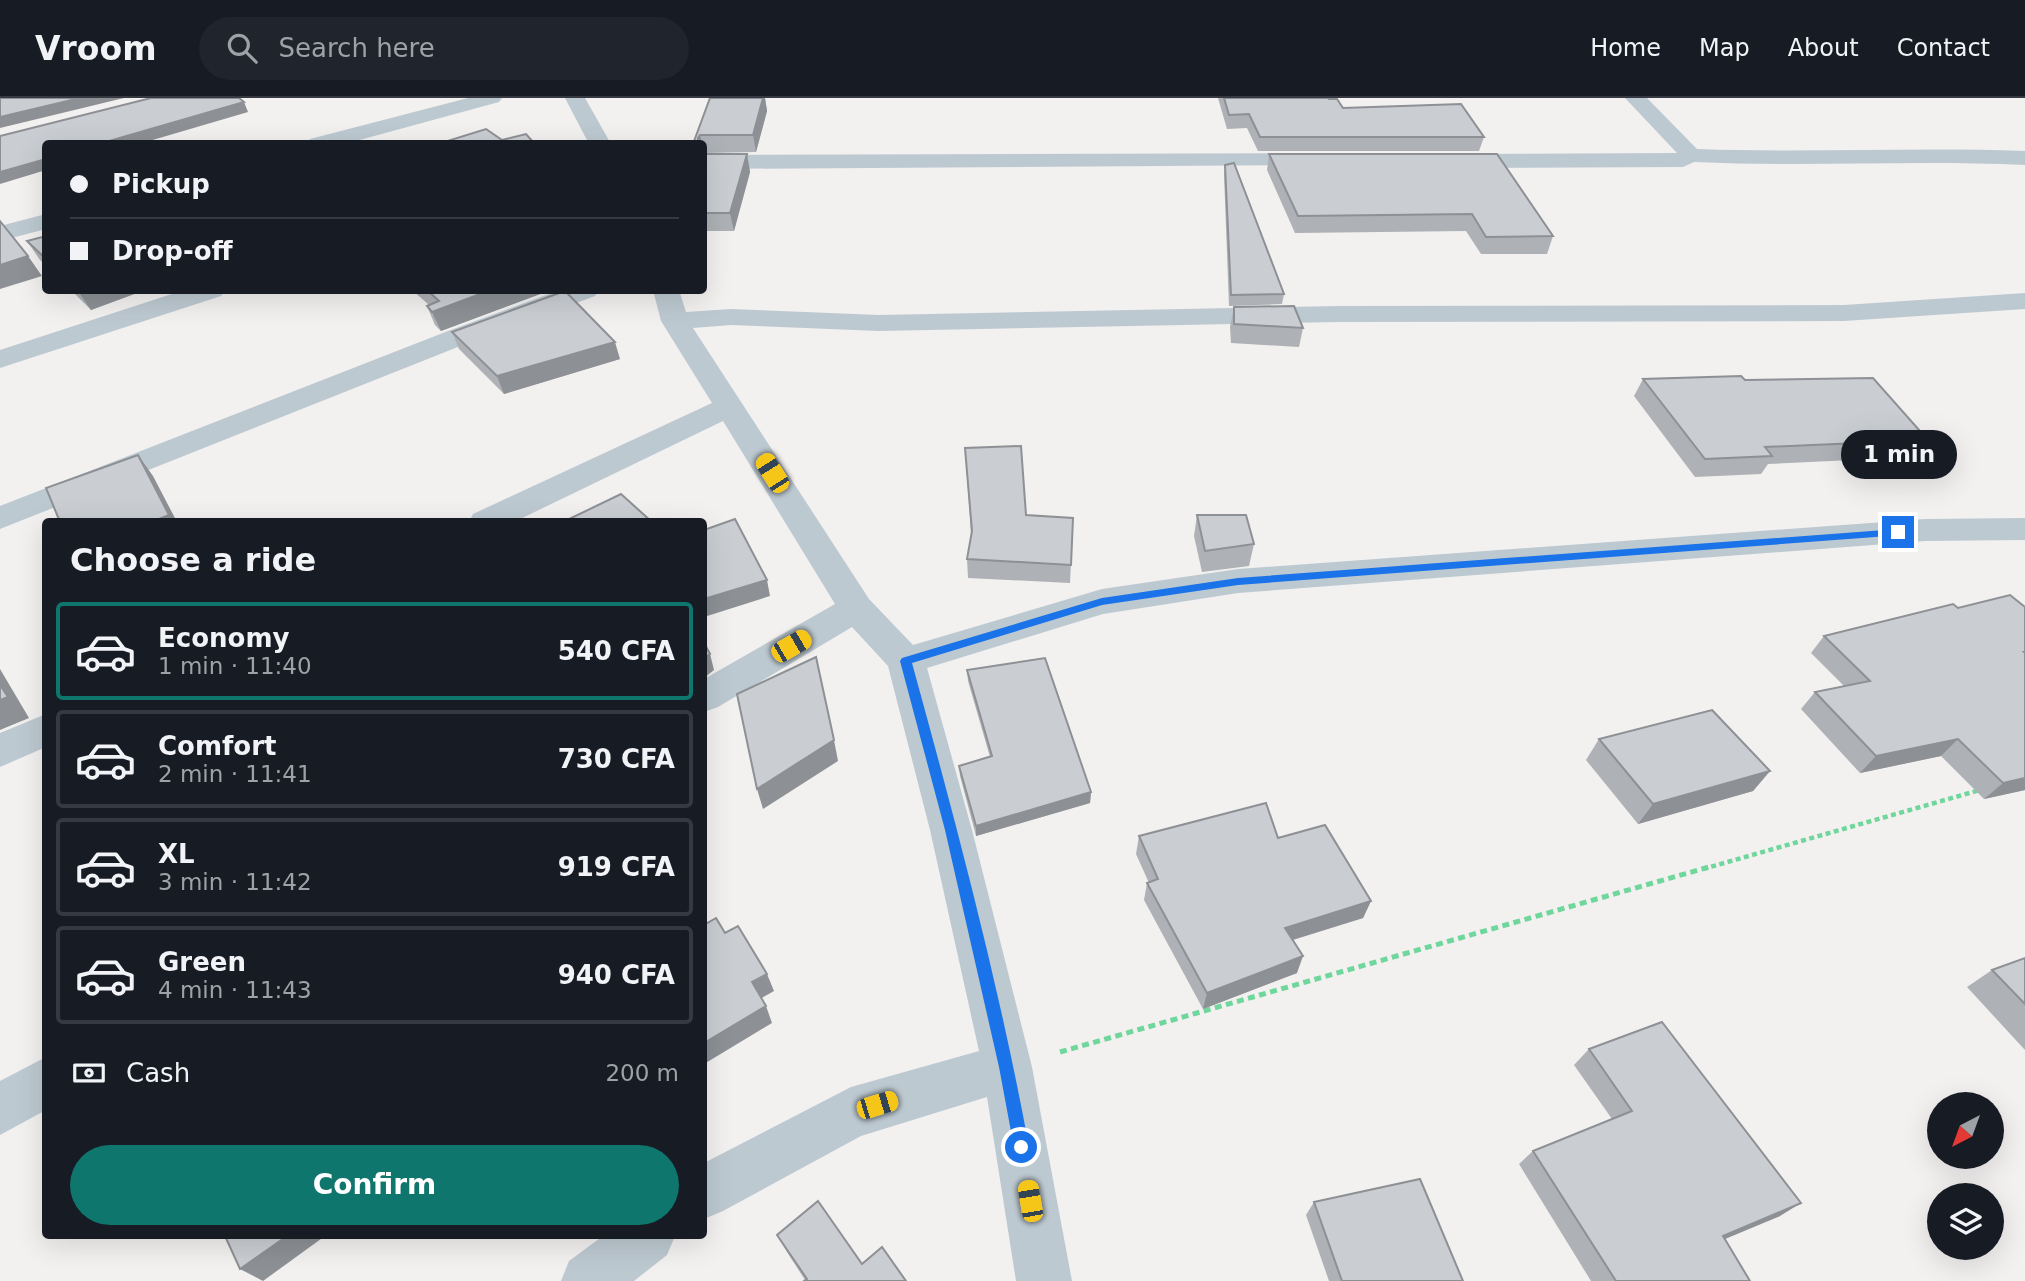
<!DOCTYPE html>
<meta charset="utf-8">
<style>
:root{--surface:#171b24;--page:#20242c;--text:#f1f3f6;--muted:#9ea1a6;--line:#363941;--accent:#0f766e}
body{margin:0;font-family:"DejaVu Sans",sans-serif;background:var(--page);color:var(--text);height:100vh;display:flex;flex-direction:column;font-size:26px;white-space:nowrap}
*{box-sizing:border-box;margin:0}
p{font-size:23px;color:var(--muted)}
.icon{flex:none;width:38px;height:38px;fill:none;stroke:currentColor;stroke-width:2;stroke-linecap:round;stroke-linejoin:round}
.map{position:relative;flex:1;overflow:hidden}
.sheet{position:absolute;left:42px;top:420px;width:665px;height:721px;display:flex;flex-direction:column;background:var(--surface);border-radius:7px;box-shadow:0 7px 28px #0002}
.sheet>*{flex:none}
.guide{position:absolute;left:42px;top:42px;width:665px;height:154px;border-radius:7px;box-shadow:0 7px 28px #0002;display:grid;align-content:center;height:154px;padding:0 28px;background:var(--surface)}
.needle{width:46px;rotate:221deg}
.tools{position:absolute;left:1927px;top:994px;display:grid;gap:14px}
.tools a{display:grid;place-items:center;width:77px;height:77px;border-radius:50%;background:var(--surface);box-shadow:0 7px 28px #0002;font-size:35px}
.end{position:absolute;width:32px;height:32px;margin:-16px;border:9px solid #1a73e8;background:#fff;box-shadow:0 0 0 4px #fff}
.from{border-radius:50%}
.bubble{position:absolute;height:49px;border-radius:24px;background:var(--surface);box-shadow:0 7px 28px #0002;font-size:23px;font-weight:600;line-height:49px;text-align:center}
.car{position:absolute;width:21px;height:42px;margin:-21px -10px;border-radius:9px;box-shadow:0 0 5px 2px #0007;background:linear-gradient(#f5c518 24%,#345 0 40%,#f5c518 0 76%,#345 0 86%,#f5c518 0)}
.guide b{display:flex;align-items:center;gap:24px;height:66px;font-size:26px}
.guide b+b{border-top:2px solid var(--line)}
.guide i{width:18px;height:18px;background:var(--text)}
ul{padding:0;list-style:none}
li{display:flex;align-items:center;gap:21px;height:98px;margin:0 14px 10px;padding:0 14px;border:4px solid var(--line);border-radius:7px}
li div{flex:1}
li b{display:block;font-size:26px}
li em{font-style:normal;font-weight:600}
li.active{border-color:var(--accent)}
li>.icon{width:63px;height:63px;stroke-width:1.5}
h2{padding:0 28px;font-size:32px;line-height:84px}
.pay{display:flex;align-items:center;gap:18px;height:77px;padding:0 28px;font-size:26px}
.pay p{margin-inline-start:auto}
.button{display:flex;gap:14px;margin-top:auto;padding:14px 28px}
.button a{flex:1;height:80px;border-radius:42px;background:var(--accent);color:#fff;font-size:28px;font-weight:600;line-height:80px;text-align:center}
header{display:flex;align-items:center;gap:42px;box-sizing:border-box;height:98px;padding:0 35px;background:var(--surface);border-bottom:2px solid var(--line)}
header strong{font-size:33px}
nav{display:flex;gap:38px;margin-inline-start:auto;font-size:24px}
.search{width:490px;height:63px;background:var(--page);display:flex;align-items:center;gap:18px;box-sizing:border-box;padding:0 24px;border-radius:38px;color:var(--muted);font-size:26px}
.map>svg:first-child{display:block}
</style>
<header>
<strong>Vroom</strong>
<div class="search"><svg class="icon" aria-label="search" viewBox="0 0 24 24"><circle cx="10" cy="10" r="6"/><path d="M15 15l6 6"/></svg>Search here</div>
<nav><a>Home</a><a>Map</a><a>About</a><a>Contact</a></nav>
</header>
<div class="map">
<svg width="2025" height="1183" viewBox="0 0 2025 1183">
<rect width="100%" height="100%" fill="#f3f0f0"/>
<g fill="none" stroke-linecap="round" stroke-linejoin="round">
<path stroke="#6fd69c" stroke-width="4.5" stroke-dasharray="5 3.5" stroke-linecap="butt" d="M1703 771 1980 692"/>
<path stroke="#6fd69c" stroke-width="5" stroke-dasharray="7 4.5" stroke-linecap="butt" d="M1060 954 1709 769"/>
<g fill="#bdc9d1" fill-rule="evenodd">
<path d="M468 0H502L499 4 345 46H307L310 41Z"/>
<path d="M565 0H585L611 46H589Z"/>
<path d="M1625 0H1647L1697 51C1807 55 1916 49 2025 53V67C1915 62 1805 69 1694 64L1683 69 1451 70 1443 68 1440 63 1443 58 1451 56 1677 55Z"/>
<path d="M1321 55 1329 57 1332 62 1329 67 704 71V57Z"/>
<path d="M46 116V131L0 143V128Z"/>
<path d="M184 192H225L221 198 0 270V252Z"/>
<path d="M560 192H599L595 198 468 245 0 431V408L448 233Z"/>
<path d="M653 192H679L686 214 731 211 879 217 1339 208 1844 207 2025 195V211L1844 223 1339 224 879 233 731 227 693 230 869 501 913 547 1102 491 1238 471 1925 421 2025 420V442L1925 443 1238 495 1103 516 927 570 972 732 1032 969 1072 1183H1016L987 999 861 1038 723 1113 704 1121V1065L851 989 979 953 930 732 888 568 852 529 718 609 704 614V581L835 506 723 323 514 424H469L473 416 712 305 661 223Z"/>
<path d="M46 616V649L0 669V635Z"/>
<path d="M46 959V1012L0 1037V983Z"/>
<path d="M603 1138H675L667 1157 634 1183H561L569 1163Z"/>
</g>
</g>
<g fill="#aeb1b5">
<path d="M710 0H765L767 13 756 54 704 55V46H693Z"/>
<path d="M1218 0H1328L1343 10 1484 39 1479 53H1258L1247 30 1227 31Z"/>
<path d="M704 56H747L750 74 734 133H704Z"/>
<path d="M1269 56 1553 138 1547 156H1481L1466 133 1295 135 1267 72Z"/>
<path d="M1225 67 1284 196 1282 206 1229 208 1224 77Z"/>
<path d="M46 138V168L40 162 27 143Z"/>
<path d="M71 192H145L91 212Z"/>
<path d="M412 192H551L441 233 435 227 427 208 429 207Z"/>
<path d="M1234 209 1303 230 1299 249 1231 245 1230 229Z"/>
<path d="M452 234 620 261 504 296 459 251Z"/>
<path d="M1643 281 1745 282 1928 342 1915 359 1768 366 1761 376 1695 379 1634 298Z"/>
<path d="M965 350 1026 417 1073 420 1070 485 968 480 967 461 971 436Z"/>
<path d="M1197 417 1254 446 1249 468 1202 474 1194 438Z"/>
<path d="M1824 538 2025 692 1984 701 1941 658 1860 675 1801 611 1815 594 1844 588 1811 555Z"/>
<path d="M967 572 1091 694 1090 705 976 738 960 678 959 668 990 659 968 583Z"/>
<path d="M1599 641 1770 673 1753 693 1638 726 1586 662Z"/>
<path d="M1139 738 1278 740 1371 803 1363 820 1293 842 1297 875 1203 911 1144 802 1147 785H1149L1136 756Z"/>
<path d="M2025 860V952L1967 889 1992 872Z"/>
<path d="M1589 951 1780 1118 1725 1141 1750 1183H1591L1519 1066 1533 1053 1612 1021 1574 967Z"/>
<path d="M1314 1104 1463 1183H1329L1306 1117Z"/>
<path d="M777 1137 862 1166 805 1182 787 1154Z"/>
</g>
<g fill="#8d9094">
<path d="M80 0H124L0 30V19Z"/>
<path d="M763 0H765L767 13 756 54 753 37Z"/>
<path d="M244 4 248 14 139 46H99Z"/>
<path d="M700 37 702 46H698V40Z"/>
<path d="M747 56 750 74 734 133 730 115Z"/>
<path d="M46 61V72L0 86V74Z"/>
<path d="M28 158 42 178 0 191V167Z"/>
<path d="M79 192H145L91 212 78 193Z"/>
<path d="M491 192H551L441 233 432 214Z"/>
<path d="M615 244 620 261 504 296 497 278Z"/>
<path d="M138 357 153 378 177 424H154Z"/>
<path d="M767 482 770 498 704 519V501Z"/>
<path d="M710 556 714 572 704 580V560Z"/>
<path d="M0 571 29 620 0 632Z"/>
<path d="M1958 641 1941 658 1860 675 1876 658Z"/>
<path d="M834 642 838 663 763 711 757 691Z"/>
<path d="M1770 673 1753 693 1638 726 1653 706Z"/>
<path d="M2025 680V692L1984 701 2003 685Z"/>
<path d="M1091 694 1090 705 976 738V728Z"/>
<path d="M1371 803 1363 820 1279 846 1285 830Z"/>
<path d="M1303 858 1297 875 1203 911 1207 895Z"/>
<path d="M767 876 774 893 758 902 752 884Z"/>
<path d="M766 908 772 925 704 966V945Z"/>
<path d="M1801 1105 1780 1118 1703 1150 1723 1138Z"/>
<path d="M287 1138H325L263 1183 240 1171Z"/>
</g>
<g fill="#caced3" stroke="#8d9094" stroke-width="2">
<path d="M0 0H80L0 19Z"/>
<path d="M151 0H239L244 4 99 46H46V61L0 74V38Z"/>
<path d="M710 0H763L753 37H700L698 40V46H693Z"/>
<path d="M1224 0H1328L1329 1H1337L1343 10 1461 6 1484 39H1260L1249 16 1229 17Z"/>
<path d="M486 31 502 42 526 36 535 46H445L444 44Z"/>
<path d="M704 56H747L730 115H704Z"/>
<path d="M1269 56H1497L1553 138 1486 139 1472 116 1298 118Z"/>
<path d="M1234 65 1284 196 1231 197 1225 67Z"/>
<path d="M0 123 28 158 0 167Z"/>
<path d="M46 138V161L27 143Z"/>
<path d="M427 192H491L432 214 427 208 439 203Z"/>
<path d="M565 193 615 244 497 278 452 234Z"/>
<path d="M1294 208 1303 230 1234 226V209Z"/>
<path d="M1741 278 1745 282 1873 280 1928 342 1765 349 1772 358 1705 361 1643 281Z"/>
<path d="M1021 348 1026 417 1073 420 1071 467 967 461 972 433 965 350Z"/>
<path d="M138 357 169 417 154 423V424H60L46 390Z"/>
<path d="M621 396 652 424H563Z"/>
<path d="M1197 417H1246L1254 446 1205 453Z"/>
<path d="M735 421 767 482 704 501V432Z"/>
<path d="M2010 497 2025 509V554H2024L2025 555V680L2003 685 1958 641 1876 658 1815 594 1870 583 1824 538 1953 506 1958 510Z"/>
<path d="M704 545 710 556 704 560Z"/>
<path d="M816 559 834 642 757 691 737 596Z"/>
<path d="M1045 560 1091 694 976 728 959 668 992 658 967 572Z"/>
<path d="M0 587 8 599 0 602Z"/>
<path d="M1712 612 1770 673 1653 706 1599 641Z"/>
<path d="M1266 705 1278 740 1325 727 1371 803 1285 830 1303 858 1207 895 1147 785 1158 781 1139 738Z"/>
<path d="M716 820 725 835 738 828 767 876 752 884 766 908 704 945V827Z"/>
<path d="M2025 860V906L1992 872Z"/>
<path d="M1662 924 1801 1105 1723 1138 1750 1183H1616L1533 1053 1632 1013 1589 951Z"/>
<path d="M1420 1081 1463 1183H1342L1314 1104Z"/>
<path d="M818 1103 862 1166 882 1149 906 1183H804L807 1181 777 1137Z"/>
<path d="M225 1138H287L240 1171Z"/>
</g>
<path fill="#1a73e8" d="M1898 431 1903 434 1902 437 1238 487 1102 507 912 565C956 725 999 886 1029 1049L1026 1055 1021 1057 1015 1055 999 969 945 732 900 563 902 560 1102 500 1238 480Z"/>
</svg>
<div class="tools">
<a><svg class="needle" viewBox="-14 -14 28 28"><path d="M0-13l5 13h-10z" fill="#e53935"/><path d="M0 13l5-13h-10z" fill="#9ea1a6"/></svg></a>
<a><svg class="icon" aria-label="layers" viewBox="0 0 24 24"><path d="M12 4l9 5-9 5-9-5zM3 14l9 5 9-5"/></svg></a>
</div>
<i class="end from" style="left:1021px;top:1049px"></i>
<i class="end" style="left:1898px;top:434px"></i>
<div class="bubble" style="left:1841px;top:332px;width:116px">1 min</div>
<i class="car" style="left:772px;top:375px;rotate:328deg"></i>
<i class="car" style="left:791px;top:548px;rotate:60deg"></i>
<i class="car" style="left:877px;top:1007px;rotate:73deg"></i>
<i class="car" style="left:1030px;top:1103px;rotate:350deg"></i>
<div class="guide">
<b><i class="from"></i>Pickup</b>
<b><i></i>Drop-off</b>
</div>
<section class="sheet">
<h2>Choose a ride</h2>
<ul>
<li class="active"><svg class="icon" aria-label="car" viewBox="0 0 24 24"><path d="M5 17H2v-5l4-1 3-4h7l3 4 3 1v5h-3M9 17h6M6 11h13"/><circle cx="7" cy="17" r="2"/><circle cx="17" cy="17" r="2"/></svg><div><b>Economy</b><p>1 min · 11:40</p></div><em>540 CFA</em></li>
<li><svg class="icon" aria-label="car" viewBox="0 0 24 24"><path d="M5 17H2v-5l4-1 3-4h7l3 4 3 1v5h-3M9 17h6M6 11h13"/><circle cx="7" cy="17" r="2"/><circle cx="17" cy="17" r="2"/></svg><div><b>Comfort</b><p>2 min · 11:41</p></div><em>730 CFA</em></li>
<li><svg class="icon" aria-label="car" viewBox="0 0 24 24"><path d="M5 17H2v-5l4-1 3-4h7l3 4 3 1v5h-3M9 17h6M6 11h13"/><circle cx="7" cy="17" r="2"/><circle cx="17" cy="17" r="2"/></svg><div><b>XL</b><p>3 min · 11:42</p></div><em>919 CFA</em></li>
<li><svg class="icon" aria-label="car" viewBox="0 0 24 24"><path d="M5 17H2v-5l4-1 3-4h7l3 4 3 1v5h-3M9 17h6M6 11h13"/><circle cx="7" cy="17" r="2"/><circle cx="17" cy="17" r="2"/></svg><div><b>Green</b><p>4 min · 11:43</p></div><em>940 CFA</em></li>
</ul>
<div class="pay"><svg class="icon" aria-label="cash" viewBox="0 0 24 24"><path d="M3 7h18v10H3z"/><circle cx="12" cy="12" r="2"/></svg>Cash<p>200 m</p></div>
<div class="button"><a>Confirm</a></div>
</section>
</div>
